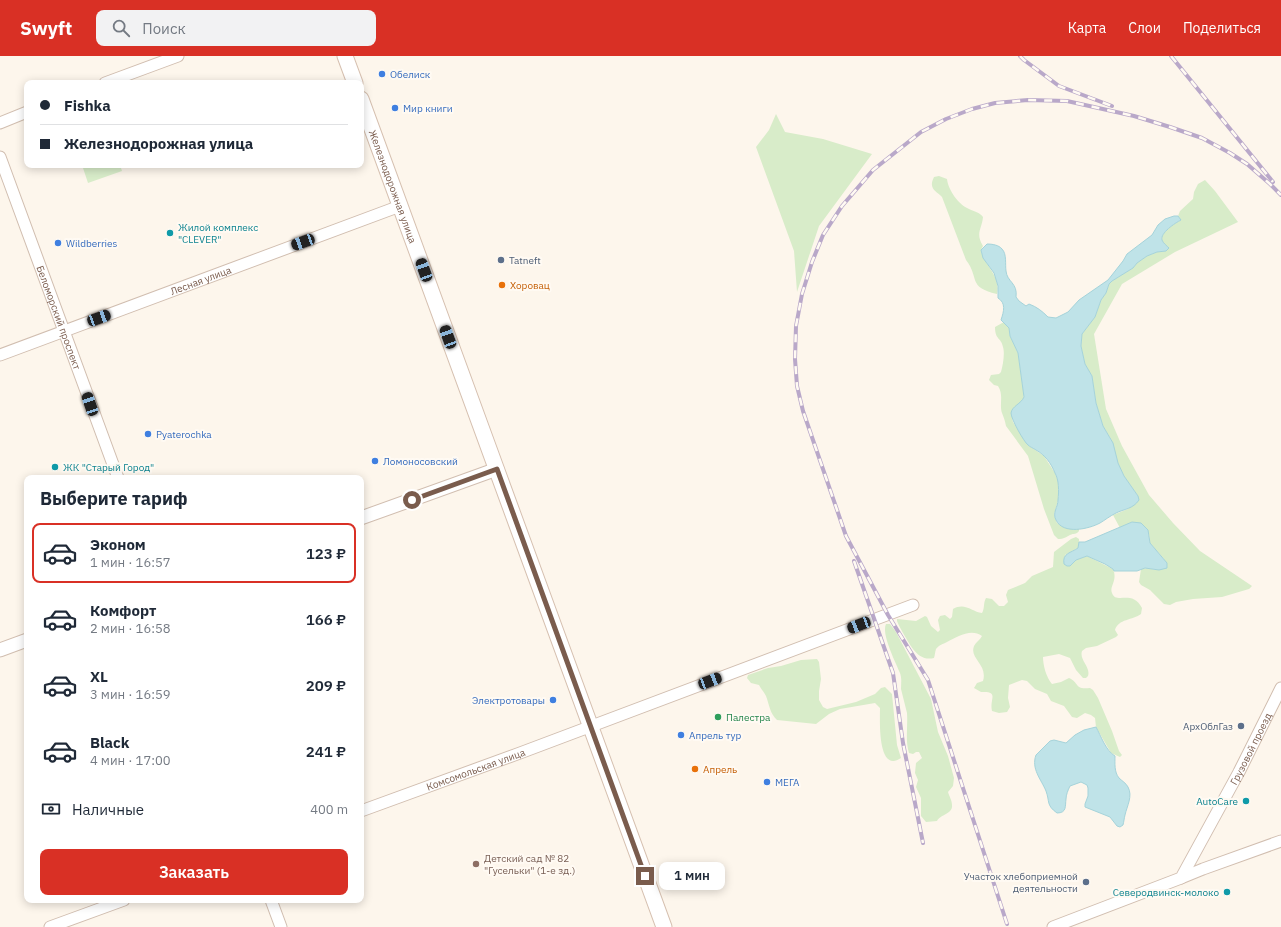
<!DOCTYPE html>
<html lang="ru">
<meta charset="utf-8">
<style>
:root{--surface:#fff;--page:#f2f2f3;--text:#1f2937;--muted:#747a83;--line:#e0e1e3;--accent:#d93025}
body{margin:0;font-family:"IBM Plex Sans",sans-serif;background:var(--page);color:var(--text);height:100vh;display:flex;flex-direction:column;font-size:15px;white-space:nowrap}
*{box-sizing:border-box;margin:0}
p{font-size:13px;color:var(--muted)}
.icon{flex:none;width:22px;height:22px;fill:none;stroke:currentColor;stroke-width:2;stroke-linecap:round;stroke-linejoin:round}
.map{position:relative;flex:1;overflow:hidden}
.side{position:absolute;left:24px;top:419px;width:340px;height:428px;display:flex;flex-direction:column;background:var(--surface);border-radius:8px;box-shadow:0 2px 10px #0003}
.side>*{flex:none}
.guide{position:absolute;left:24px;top:24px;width:340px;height:88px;border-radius:8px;box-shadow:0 2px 10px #0003;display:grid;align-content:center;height:88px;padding:0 16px;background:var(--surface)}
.end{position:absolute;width:18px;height:18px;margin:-9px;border:5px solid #7a5c4d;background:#fff;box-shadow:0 0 0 2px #fff}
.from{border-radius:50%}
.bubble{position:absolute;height:28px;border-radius:8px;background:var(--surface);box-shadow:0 2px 10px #0003;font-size:13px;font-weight:600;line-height:28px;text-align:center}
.car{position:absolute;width:12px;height:24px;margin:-12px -6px;border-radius:5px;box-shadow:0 0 3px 1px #0007;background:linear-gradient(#222 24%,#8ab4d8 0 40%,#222 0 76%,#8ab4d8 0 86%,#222 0)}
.guide b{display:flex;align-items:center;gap:14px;height:38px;font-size:15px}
.guide b+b{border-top:1px solid var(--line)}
.guide i{width:10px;height:10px;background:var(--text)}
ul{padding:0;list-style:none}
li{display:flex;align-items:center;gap:12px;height:60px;margin:0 8px 6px;padding:0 8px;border:2px solid transparent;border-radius:8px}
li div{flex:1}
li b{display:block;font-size:15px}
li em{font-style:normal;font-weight:600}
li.selected{border-color:var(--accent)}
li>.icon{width:36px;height:36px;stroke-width:1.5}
h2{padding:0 16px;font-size:18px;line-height:48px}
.pay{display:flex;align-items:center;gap:10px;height:44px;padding:0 16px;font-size:15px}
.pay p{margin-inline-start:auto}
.action{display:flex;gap:8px;margin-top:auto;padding:8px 16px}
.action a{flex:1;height:46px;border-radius:8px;background:var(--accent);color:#fff;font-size:16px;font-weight:600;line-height:46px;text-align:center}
header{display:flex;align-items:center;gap:24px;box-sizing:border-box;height:56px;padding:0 20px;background:var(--accent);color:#fff}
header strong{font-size:19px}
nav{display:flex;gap:22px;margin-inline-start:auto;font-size:14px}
.search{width:280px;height:36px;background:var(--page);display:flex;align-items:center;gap:10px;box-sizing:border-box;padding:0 14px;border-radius:8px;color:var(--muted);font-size:15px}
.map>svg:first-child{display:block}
</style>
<header>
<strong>Swyft</strong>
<div class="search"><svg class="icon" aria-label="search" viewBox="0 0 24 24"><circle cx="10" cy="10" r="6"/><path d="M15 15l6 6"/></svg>Поиск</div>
<nav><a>Карта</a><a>Слои</a><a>Поделиться</a></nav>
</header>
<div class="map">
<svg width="1281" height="871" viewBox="0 0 1281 871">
<rect width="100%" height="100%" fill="#fdf6ec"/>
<g fill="#d8ecc9">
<path d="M776 58 785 76 823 83 872 98 819 170 797 236 794 195 756 91 769 74Z"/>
<path d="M82 109H120L122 115 88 127Z"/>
<path d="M939 120 947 123C948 134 959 149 969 153 975 156 979 156 983 161 982 173 975 177 983 190L981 194C984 210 1001 219 997 238 967 231 980 222 966 204L942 141C936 135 928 133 934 121Z"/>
<path d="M1205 124 1215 135 1238 166 1175 196 1122 228 1094 278 1106 353 1122 390 1149 439 1173 467 1200 495 1252 530 1249 533 1222 541 1193 543 1176 546 1170 549 1164 548 1150 534 1141 529 1139 526 1141 513 1148 512 1156 514 1164 503 1150 487 1149 478 1132 466 1120 472 1113 459 1128 453 1138 440 1124 420 1118 407 1111 383 1103 370 1096 347 1092 320 1085 308 1081 290 1082 278 1095 261 1101 244 1106 237 1109 228 1112 225 1133 212 1137 207 1147 200 1157 196H1162L1169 192C1167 190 1163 187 1162 184 1160 177 1175 167 1181 164L1178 160 1180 155 1193 143 1194 136 1198 128Z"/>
<path d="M1004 266 1009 272 1010 280 1018 297 1024 338 1023 345C1016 351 1010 356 1013 366L1028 389 1044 400 1055 417 1058 425V444L1054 459 1057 467 1071 473H1079V475C1076 479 1074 477 1070 479 1066 481 1064 483 1058 483L1054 479 1044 453 1028 400 1006 370C1005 365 1004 362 1002 357 999 348 1004 339 998 330L994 329 989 324 991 319 999 318 1001 316C1003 309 1005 297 1003 291 1001 281 995 284 995 271Z"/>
<path d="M1076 481 1079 483V489L1078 492 1065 499 1072 508 1075 504 1087 500 1113 513C1118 525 1109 530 1112 537 1116 549 1132 533 1142 552L1141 558C1133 564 1118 563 1115 574L1118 579 1116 581 1097 590 1086 592 1082 595C1079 604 1091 611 1088 620L1086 622H1083L1076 614 1070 602 1059 598 1043 601C1043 609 1046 621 1052 628L1061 626 1069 622C1080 627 1074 634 1090 632L1093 634 1098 642 1112 675 1119 695 1122 699 1120 701 1111 697 1096 671 1095 662 1091 659 1085 657 1077 662 1072 661 1064 650 1051 645 1047 638 1035 633 1027 625 1022 624 1009 629 1008 642 1010 651 1007 656 999 657 992 655C989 643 1000 635 981 636L974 632 977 627 983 625C988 608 969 603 974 590 976 586 980 584 982 580 971 572 957 581 947 586 943 588 939 589 936 593 935 596 935 599 934 602 917 606 910 588 903 577 901 573 899 570 897 565V563L916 565 925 560 927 561 931 570 938 576 940 574 938 564 940 560 945 559 950 563 952 561 953 553C965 546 972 556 982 557 985 552 983 547 986 542L992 543 999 550H1004L1008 546 1006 539 1008 534 1025 527 1032 520 1053 511 1054 496 1071 483Z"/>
<path d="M886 568H890L896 576 931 643 938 676 948 700 954 722 953 730 948 736C949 740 952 744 952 749 953 758 941 758 937 765L926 766 921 760V742L916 731 918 724 915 717 916 707 922 702 919 696H916L913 698 909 697C905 684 908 671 907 657 905 649 903 641 901 633 901 628 902 622 900 617 896 607 881 578 886 568Z"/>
<path d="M817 603 819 606 821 623 819 635V644L823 651 827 653 856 646 875 638 881 632 885 631 892 638 897 689 901 702C877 718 880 663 880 652L875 647 840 653 829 658 816 668 777 664C770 658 769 648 766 640 764 636 761 633 759 629L751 627 747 622 748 619 768 612 781 610 801 604Z"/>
</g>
<g fill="#bfe3e8" stroke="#a5d3da">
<path d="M1174 160H1178L1181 164C1175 167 1160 177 1162 184 1163 187 1167 190 1169 192L1166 195 1157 196 1147 200 1137 207 1133 212 1112 225 1109 228 1106 237 1101 244 1095 261 1082 278 1081 290 1085 308 1092 320 1096 347 1103 370 1113 387 1118 407 1124 420 1138 440 1139 444C1133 453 1124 453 1116 457 1110 460 1105 464 1100 467 1089 473 1063 479 1056 464 1052 457 1058 451 1058 444 1059 435 1059 424 1055 417 1051 407 1045 399 1036 394 1033 392 1030 391 1028 389 1024 386 1011 363 1011 357 1012 350 1021 348 1024 341L1018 297 1010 280 1009 272 1001 264C1004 255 1006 247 998 242V230L994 217 983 202 981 194 987 188C992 188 999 189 1002 193 1007 198 1005 208 1006 215 1007 226 1018 227 1016 241L1019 245 1026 250 1029 248C1037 251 1042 255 1048 261L1056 262 1068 256 1079 244 1108 224 1123 205 1127 198 1152 179 1158 169 1165 163Z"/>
<path d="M1132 466 1141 467 1148 474 1150 487 1167 507V512L1159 514 1145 512 1137 515H1114L1113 513 1105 508 1087 500 1076 504 1070 510H1067L1064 508C1062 497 1071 497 1078 492L1079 486H1085Z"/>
<path d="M1096 671C1101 680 1106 695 1115 700 1115 707 1114 716 1119 722 1122 725 1126 727 1128 731 1133 740 1127 750 1125 759 1124 763 1124 765 1123 769L1120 771 1117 770 1110 761 1085 751V748L1088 740V732L1087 729 1081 726 1070 730C1068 734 1066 739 1066 743 1065 750 1067 757 1057 757 1046 749 1050 746 1046 735 1041 723 1031 713 1036 699L1050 685 1054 684 1066 687 1075 679 1084 674Z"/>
</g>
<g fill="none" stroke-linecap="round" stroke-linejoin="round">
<g stroke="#d1beb0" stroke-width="13">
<g id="minor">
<path d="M105 27 178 0"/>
<path d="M0 67 27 56"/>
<path id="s1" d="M0 101 118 422"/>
<path id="s2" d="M0 299 400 150"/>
<path id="s3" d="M361 755 520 697 913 549"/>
<path d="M1181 822 1203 813 1281 785"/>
<path d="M271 844 281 871"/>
<path d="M50 871 124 844"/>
<path id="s4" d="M1053 871 1181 822 1239 716 1281 632"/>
</g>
</g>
<g stroke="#d1beb0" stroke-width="15">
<g id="tertiary">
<path d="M361 462 497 413"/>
<path d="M0 594 27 584"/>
</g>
</g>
<g stroke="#d6c0b0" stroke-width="17">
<g id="secondary">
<path d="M345 0 355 27"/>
<path id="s5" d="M361 43 664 871"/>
</g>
</g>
<use href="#minor" stroke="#fff" stroke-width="11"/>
<use href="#tertiary" stroke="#fff" stroke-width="13"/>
<use href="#secondary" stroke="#fff" stroke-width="15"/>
<g stroke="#b9a8c9" stroke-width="4">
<g id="rail">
<path d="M1020 0 1024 4 1059 30 1112 50"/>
<path d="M1171 0 1273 126"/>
<path d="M854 505 893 617 903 687 923 787"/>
<path d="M1007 868 928 624 888 559 846 480 803 355 797 330 795 303 796 270 802 238 812 206 823 179 842 150 873 114 921 76 946 63 972 53 995 47 1028 44 1067 45 1134 60 1170 71 1202 82 1230 97 1247 108 1270 128 1281 139"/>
</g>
</g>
<use href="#rail" stroke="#fffaf3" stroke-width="2.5" stroke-dasharray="8" stroke-linecap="butt"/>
</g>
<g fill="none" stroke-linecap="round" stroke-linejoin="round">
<path stroke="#7a5c4d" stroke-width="5" d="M412 444 497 413 645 820"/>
</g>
<g fill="#3f7fe0" stroke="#fffaf3" stroke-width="1.5">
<circle cx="382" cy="18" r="4"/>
<circle cx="395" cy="52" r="4"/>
<circle cx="58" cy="187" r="4"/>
<circle cx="148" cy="378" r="4"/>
<circle cx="375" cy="405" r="4"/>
<circle cx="553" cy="644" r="4"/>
<circle cx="681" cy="679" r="4"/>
<circle cx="767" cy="726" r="4"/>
</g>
<g fill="#0f9aa8" stroke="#fffaf3" stroke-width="1.5">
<circle cx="170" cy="177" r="4"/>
<circle cx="55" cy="411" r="4"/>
<circle cx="1246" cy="745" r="4"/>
<circle cx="1227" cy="836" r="4"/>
</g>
<g fill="#5c6f8a" stroke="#fffaf3" stroke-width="1.5">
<circle cx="501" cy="204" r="4"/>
<circle cx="1241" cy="670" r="4"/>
<circle cx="1086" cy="826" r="4"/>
</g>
<g fill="#e8710a" stroke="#fffaf3" stroke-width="1.5">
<circle cx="502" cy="229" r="4"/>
<circle cx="695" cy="713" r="4"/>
</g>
<circle fill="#2e9e5b" stroke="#fffaf3" stroke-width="1.5" cx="718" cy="661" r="4"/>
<circle fill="#8d6e63" stroke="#fffaf3" stroke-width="1.5" cx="476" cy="808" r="4"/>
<g text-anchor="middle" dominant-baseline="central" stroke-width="4" stroke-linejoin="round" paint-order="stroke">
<g font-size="10" fill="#366cbe" stroke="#fffaf3" text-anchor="start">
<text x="390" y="18">Обелиск</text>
<text x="403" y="52">Мир книги</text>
<text x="66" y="187">Wildberries</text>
<text x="156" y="378">Pyaterochka</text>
<text x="383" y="405">Ломоносовский</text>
<text x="545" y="644" text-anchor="end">Электротовары</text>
<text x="689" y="679">Апрель тур</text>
<text x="775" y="726">МЕГА</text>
</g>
<g font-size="10" fill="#7a5c4d" stroke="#fffaf3">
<text stroke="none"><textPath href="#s5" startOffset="93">Железнодорожная улица</textPath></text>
<text stroke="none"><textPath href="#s2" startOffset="214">Лесная улица</textPath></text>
<text stroke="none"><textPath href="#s1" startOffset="171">Беломорский проспект</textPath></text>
<text stroke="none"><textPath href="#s4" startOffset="284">Грузовой проезд</textPath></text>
<text stroke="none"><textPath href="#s3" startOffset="122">Комсомольская улица</textPath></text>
</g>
<g font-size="10" fill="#0d838f" stroke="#fffaf3" text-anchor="start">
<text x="178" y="171">Жилой комплекс<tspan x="178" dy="12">"СLEVER"</tspan></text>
<text x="63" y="411">ЖК "Старый Город"</text>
<text x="1238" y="745" text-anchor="end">AutoCare</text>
<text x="1219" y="836" text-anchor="end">Северодвинск-молоко</text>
</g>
<g font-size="10" fill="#4e5e75" stroke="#fffaf3" text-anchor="end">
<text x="509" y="204" text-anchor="start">Tatneft</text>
<text x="1233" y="670">АрхОблГаз</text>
<text x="1078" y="820">Участок хлебоприемной<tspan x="1078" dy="12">деятельности</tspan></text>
</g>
<g font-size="10" fill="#c56008" stroke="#fffaf3" text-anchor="start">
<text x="510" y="229">Хоровац</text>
<text x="703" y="713">Апрель</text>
</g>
<g font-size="10" fill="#27864d" stroke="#fffaf3" text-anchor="start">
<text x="726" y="661">Палестра</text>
</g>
<g font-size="10" fill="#785e54" stroke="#fffaf3" text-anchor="start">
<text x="484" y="802">Детский сад № 82<tspan x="484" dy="12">"Гусельки" (1-е зд.)</tspan></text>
</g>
</g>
</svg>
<i class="end from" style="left:412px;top:444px"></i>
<i class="end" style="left:645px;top:820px"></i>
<div class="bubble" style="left:659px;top:806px;width:66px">1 мин</div>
<i class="car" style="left:303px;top:186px;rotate:250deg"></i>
<i class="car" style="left:424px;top:214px;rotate:340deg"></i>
<i class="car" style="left:99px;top:262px;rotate:70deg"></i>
<i class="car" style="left:448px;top:281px;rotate:340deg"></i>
<i class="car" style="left:90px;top:348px;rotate:341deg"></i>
<i class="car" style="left:859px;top:569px;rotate:249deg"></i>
<i class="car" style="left:710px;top:625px;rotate:69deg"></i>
<div class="guide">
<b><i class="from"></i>Fishka</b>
<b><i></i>Железнодорожная улица</b>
</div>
<section class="side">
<h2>Выберите тариф</h2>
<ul>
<li class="selected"><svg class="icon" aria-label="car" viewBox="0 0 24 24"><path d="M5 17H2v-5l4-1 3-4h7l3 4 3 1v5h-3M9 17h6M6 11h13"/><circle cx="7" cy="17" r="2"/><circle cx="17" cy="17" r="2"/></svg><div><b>Эконом</b><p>1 мин · 16:57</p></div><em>123 ₽</em></li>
<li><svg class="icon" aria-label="car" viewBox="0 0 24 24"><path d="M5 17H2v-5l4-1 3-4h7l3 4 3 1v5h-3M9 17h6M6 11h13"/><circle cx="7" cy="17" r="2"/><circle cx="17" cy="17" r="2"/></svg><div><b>Комфорт</b><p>2 мин · 16:58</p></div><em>166 ₽</em></li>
<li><svg class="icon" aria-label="car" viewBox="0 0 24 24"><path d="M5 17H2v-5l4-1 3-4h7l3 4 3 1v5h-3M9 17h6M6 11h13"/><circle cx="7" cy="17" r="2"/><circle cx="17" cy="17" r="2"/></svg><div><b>XL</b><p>3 мин · 16:59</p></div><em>209 ₽</em></li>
<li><svg class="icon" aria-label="car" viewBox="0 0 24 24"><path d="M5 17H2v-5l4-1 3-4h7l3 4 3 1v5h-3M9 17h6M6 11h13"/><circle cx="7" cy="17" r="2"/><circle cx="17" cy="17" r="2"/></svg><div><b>Black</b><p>4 мин · 17:00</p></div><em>241 ₽</em></li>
</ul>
<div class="pay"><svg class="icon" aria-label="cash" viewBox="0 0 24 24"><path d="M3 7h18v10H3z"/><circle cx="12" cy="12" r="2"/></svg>Наличные<p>400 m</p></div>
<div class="action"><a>Заказать</a></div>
</section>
</div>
